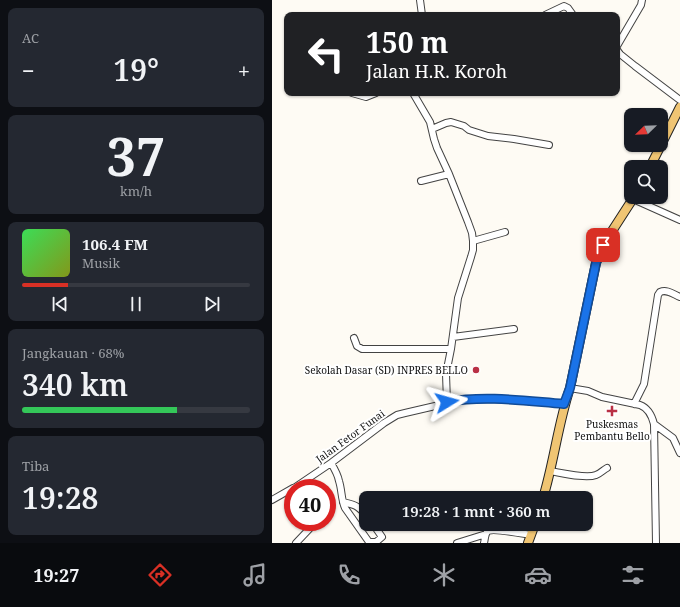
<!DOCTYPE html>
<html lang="id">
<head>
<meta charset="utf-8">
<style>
	:root { --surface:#171b24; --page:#242831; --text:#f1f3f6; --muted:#9ea1a6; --line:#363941; --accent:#d93025 }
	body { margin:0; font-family:"Noto Serif",serif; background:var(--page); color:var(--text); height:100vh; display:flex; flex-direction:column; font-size:15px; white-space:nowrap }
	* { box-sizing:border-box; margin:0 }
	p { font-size:13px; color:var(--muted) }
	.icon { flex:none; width:22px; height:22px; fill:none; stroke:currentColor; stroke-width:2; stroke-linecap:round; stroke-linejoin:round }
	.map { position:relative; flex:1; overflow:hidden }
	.panel { display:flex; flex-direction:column; gap:8px; padding:8px; background:#0d0f14; width:272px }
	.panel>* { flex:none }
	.guide { position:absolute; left:12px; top:12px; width:336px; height:84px; border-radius:8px; box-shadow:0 1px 3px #0004; background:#202124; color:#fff; overflow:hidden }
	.needle { width:26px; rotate:247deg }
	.fabs { position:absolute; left:352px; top:108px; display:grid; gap:8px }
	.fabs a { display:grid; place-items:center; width:44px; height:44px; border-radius:8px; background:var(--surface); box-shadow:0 1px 3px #0004; font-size:20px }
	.speed { position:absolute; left:12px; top:479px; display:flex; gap:8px; font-size:20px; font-weight:700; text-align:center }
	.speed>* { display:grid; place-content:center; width:52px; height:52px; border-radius:50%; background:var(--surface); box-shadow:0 1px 3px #0004; line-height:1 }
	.speed .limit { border:6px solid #d22; background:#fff; color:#111 }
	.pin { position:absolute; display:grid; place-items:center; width:34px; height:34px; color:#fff; margin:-17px; border-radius:8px; box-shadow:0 2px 6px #0006 }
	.me { position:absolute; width:44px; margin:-22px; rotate:82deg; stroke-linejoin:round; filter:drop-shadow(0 0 3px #0008) }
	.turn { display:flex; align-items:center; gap:14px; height:84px; padding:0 16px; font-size:18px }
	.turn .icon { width:52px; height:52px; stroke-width:2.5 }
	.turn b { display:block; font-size:28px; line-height:34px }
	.big { font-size:30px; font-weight:600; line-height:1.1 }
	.panel .widget { flex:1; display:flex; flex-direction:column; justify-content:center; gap:6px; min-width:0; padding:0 14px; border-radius:8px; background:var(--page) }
	.panel .dial { align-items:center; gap:0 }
	.dial b { font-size:52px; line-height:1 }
	.song { display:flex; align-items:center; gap:12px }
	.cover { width:48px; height:48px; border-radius:6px; background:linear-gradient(135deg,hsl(130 70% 55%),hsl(70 70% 35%)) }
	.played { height:4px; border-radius:2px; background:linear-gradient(90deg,var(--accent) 20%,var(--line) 20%) }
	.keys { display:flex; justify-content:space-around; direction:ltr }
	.heat { display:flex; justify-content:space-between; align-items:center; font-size:22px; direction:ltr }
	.charge { height:6px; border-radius:3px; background:linear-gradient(90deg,#34c759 68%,var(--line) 0) }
	.trip { position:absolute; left:87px; top:491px; width:234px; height:40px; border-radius:8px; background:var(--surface); box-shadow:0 1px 3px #0004; font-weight:600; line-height:40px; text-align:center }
	.tab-bar { display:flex; height:64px; justify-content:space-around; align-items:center; background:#090b0e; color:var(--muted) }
	.tab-bar .icon { width:28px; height:28px }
	.tab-bar .active { color:var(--accent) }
	.tab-bar b { font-size:18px; color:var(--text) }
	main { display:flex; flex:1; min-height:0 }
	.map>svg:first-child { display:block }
</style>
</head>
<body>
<main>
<section class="panel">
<div class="widget"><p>AC</p>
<div class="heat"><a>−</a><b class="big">19°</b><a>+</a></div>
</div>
<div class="widget dial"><b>37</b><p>km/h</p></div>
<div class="widget">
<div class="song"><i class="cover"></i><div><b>106.4 FM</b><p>Musik</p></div></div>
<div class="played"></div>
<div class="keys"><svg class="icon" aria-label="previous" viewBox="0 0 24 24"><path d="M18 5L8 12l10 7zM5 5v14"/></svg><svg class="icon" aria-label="pause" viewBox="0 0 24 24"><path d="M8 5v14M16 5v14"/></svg><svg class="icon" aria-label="next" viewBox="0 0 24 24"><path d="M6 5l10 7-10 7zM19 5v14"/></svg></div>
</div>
<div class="widget"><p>Jangkauan · 68%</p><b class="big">340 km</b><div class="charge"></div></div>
<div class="widget"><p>Tiba</p><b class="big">19:28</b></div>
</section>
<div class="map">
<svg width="408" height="543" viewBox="0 0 408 543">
	<rect width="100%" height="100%" fill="#fefbf4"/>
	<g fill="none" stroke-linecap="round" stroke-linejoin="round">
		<g stroke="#434343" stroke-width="8">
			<path id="minor" d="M148,0l2,15
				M273,15l19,-9 4,2 5,7
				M345,46l24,-41 1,-5
				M345,50l3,4 15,12 45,34
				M80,93l14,4 10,-4
				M141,93l17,29 4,17 3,9 12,26 19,48 4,11 1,8v9l-2,7 -13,41 -7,51 -5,25 1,28
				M160,129l14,-6 5,-1 13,4 5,4 19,6 26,3 35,6
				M149,181l28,-7
				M361,199l47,21
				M201,241l32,-9
				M181,337l61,-8
				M82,338l3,8 5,3h89
				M298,388l18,3 14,6 38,8c8,3 12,11 14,19l2,119
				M362,404l10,-20 14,-89 2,-3c7,-3 13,2 20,5
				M382,424l19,14 7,15
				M59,463c3,5 7,12 8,18 3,9 2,18 6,27l24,34h7l6,-5 -9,-13
				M278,471c12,2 36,8 46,4 4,-1 7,-5 11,-7
				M22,488l37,-25 53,-40 13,-8 8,-2 56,-13 27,-1 27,1 49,4
				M0,500l21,-12
				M71,502c12,3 14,3 23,13
				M24,543l18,-19 1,-2
				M185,543l29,-9
				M212,543c1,-4 1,-10 4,-12 6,-3 36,3 43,4"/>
		</g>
		<g stroke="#212121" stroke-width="10">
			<path id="major" d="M378,167l30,-60
				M271,498c11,-36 15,-74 27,-110l26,-125 7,-18 31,-48
				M256,543l7,-19"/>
		</g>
		<use href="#minor" stroke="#fff" stroke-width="6"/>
		<use href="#major" stroke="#f0c573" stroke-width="8"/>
	</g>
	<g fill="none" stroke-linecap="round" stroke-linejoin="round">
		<g stroke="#114b97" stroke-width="10">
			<path id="route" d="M175,402c39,-7 78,-1 117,2l6,-16 26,-125 7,-18"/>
		</g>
		<use href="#route" stroke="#1a73e8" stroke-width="7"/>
	</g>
	<g fill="#b93044" stroke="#fff" stroke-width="1.5">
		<circle cx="204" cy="370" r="4"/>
		<path d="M338 405h4v4h4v4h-4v4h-4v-4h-4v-4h4z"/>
	</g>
	<g text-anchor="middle" stroke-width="4" stroke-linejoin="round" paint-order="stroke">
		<g font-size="10" fill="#101010" stroke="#fff" text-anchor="end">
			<text x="196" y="374">Sekolah Dasar (SD) INPRES BELLO</text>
			<text x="340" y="428" text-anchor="middle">Puskesmas<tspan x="340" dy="12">Pembantu Bello</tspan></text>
		</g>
		<g font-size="10" fill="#101010" stroke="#fff">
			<text transform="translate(78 436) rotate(-36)" y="4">Jalan Fetor Funai</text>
		</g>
	</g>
</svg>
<div class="fabs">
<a><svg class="needle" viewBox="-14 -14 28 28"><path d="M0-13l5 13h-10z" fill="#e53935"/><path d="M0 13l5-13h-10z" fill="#9ea1a6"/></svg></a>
<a><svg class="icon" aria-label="search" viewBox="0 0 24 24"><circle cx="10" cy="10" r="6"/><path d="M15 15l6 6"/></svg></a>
</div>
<div class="speed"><div class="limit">40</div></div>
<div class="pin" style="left:331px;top:245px;background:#d93025"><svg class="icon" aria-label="arrive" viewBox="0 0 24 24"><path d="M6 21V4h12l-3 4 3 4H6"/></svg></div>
<svg class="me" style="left:175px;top:402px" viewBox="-20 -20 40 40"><path d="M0-17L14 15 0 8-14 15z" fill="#1a73e8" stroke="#fff" stroke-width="4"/></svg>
<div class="trip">19:28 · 1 mnt · 360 m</div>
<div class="guide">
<div class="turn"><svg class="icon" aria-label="left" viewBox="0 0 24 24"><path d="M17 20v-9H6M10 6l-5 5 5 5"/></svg><div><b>150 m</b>Jalan H.R. Koroh</div></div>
</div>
</div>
</main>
<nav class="tab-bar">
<b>19:27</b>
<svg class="icon active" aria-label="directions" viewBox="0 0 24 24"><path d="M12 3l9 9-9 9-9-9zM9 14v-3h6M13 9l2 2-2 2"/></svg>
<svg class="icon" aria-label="music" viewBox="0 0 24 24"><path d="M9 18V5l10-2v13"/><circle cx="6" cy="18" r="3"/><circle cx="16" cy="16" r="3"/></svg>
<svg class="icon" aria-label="phone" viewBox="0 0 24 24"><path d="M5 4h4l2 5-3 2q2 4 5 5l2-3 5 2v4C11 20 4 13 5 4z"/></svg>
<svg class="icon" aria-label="climate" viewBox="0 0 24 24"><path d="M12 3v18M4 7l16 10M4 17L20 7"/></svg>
<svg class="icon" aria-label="car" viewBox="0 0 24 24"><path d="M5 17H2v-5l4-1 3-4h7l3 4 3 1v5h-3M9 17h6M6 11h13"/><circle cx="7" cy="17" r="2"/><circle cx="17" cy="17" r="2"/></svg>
<svg class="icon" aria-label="filters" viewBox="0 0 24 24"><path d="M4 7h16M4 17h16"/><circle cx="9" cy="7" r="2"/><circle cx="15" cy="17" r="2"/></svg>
</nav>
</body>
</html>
